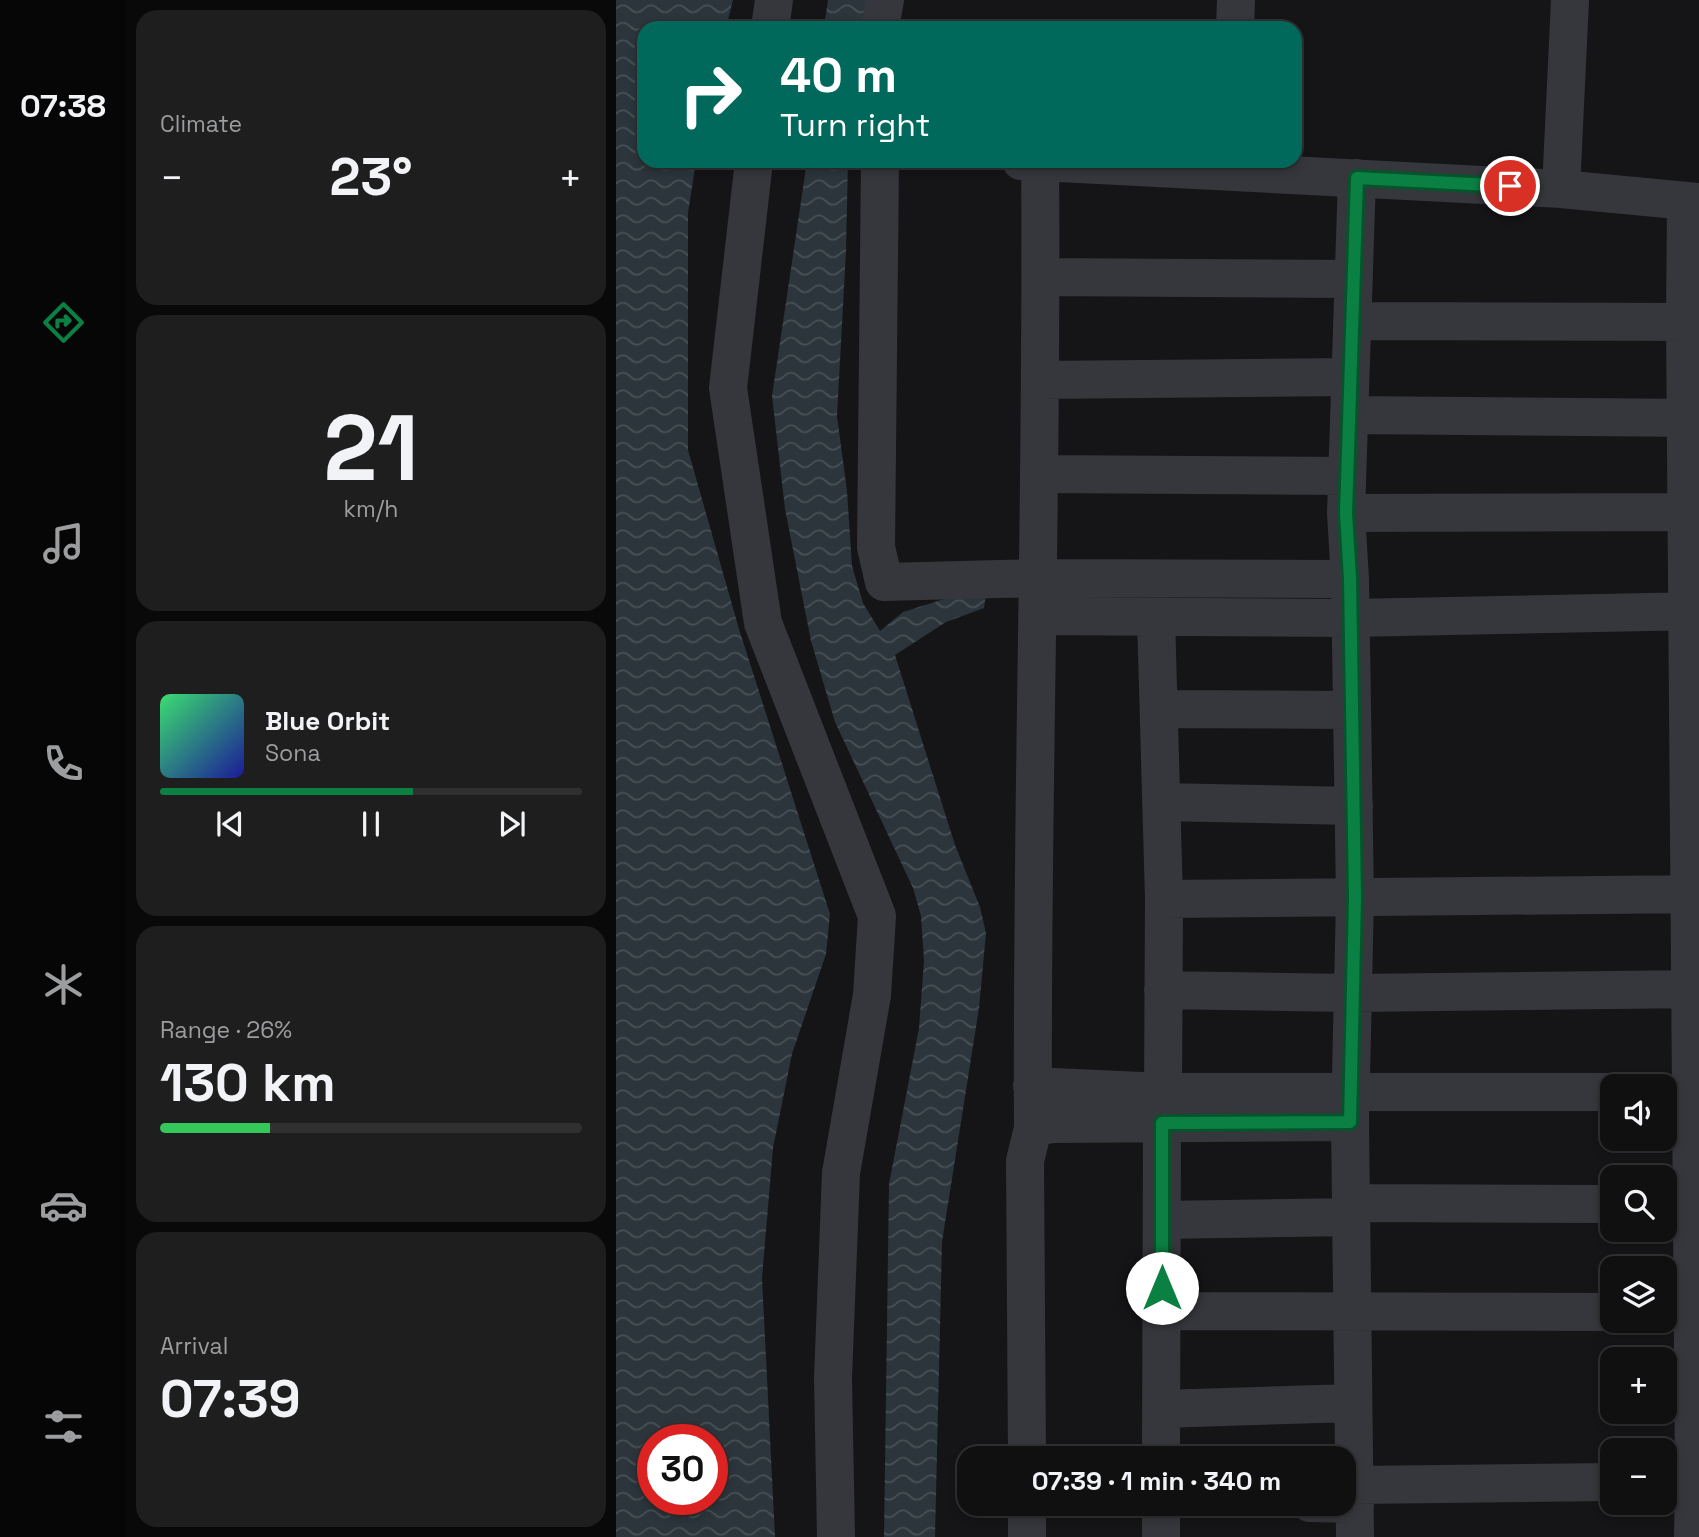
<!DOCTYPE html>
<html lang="en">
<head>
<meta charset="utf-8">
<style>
	:root { --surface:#101011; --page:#1e1e1f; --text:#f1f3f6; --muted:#9c9d9f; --line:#303031; --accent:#0b8043 }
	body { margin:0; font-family:"Space Grotesk",sans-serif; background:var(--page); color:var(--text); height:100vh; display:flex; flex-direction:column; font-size:26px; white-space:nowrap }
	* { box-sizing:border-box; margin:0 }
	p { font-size:23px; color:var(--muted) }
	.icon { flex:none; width:38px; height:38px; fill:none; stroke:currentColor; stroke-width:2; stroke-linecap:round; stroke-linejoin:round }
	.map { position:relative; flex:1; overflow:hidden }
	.sheet { display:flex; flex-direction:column; gap:10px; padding:10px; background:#090909; width:490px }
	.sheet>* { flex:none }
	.top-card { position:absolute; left:21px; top:21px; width:665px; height:147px; border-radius:21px; box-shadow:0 4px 10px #0003,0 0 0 2px var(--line); background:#00695c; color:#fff; overflow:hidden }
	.buttons { position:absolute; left:984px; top:1074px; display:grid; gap:14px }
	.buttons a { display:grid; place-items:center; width:77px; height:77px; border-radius:14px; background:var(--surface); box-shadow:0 4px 10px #0003,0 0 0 2px var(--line); font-size:35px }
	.speed { position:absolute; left:21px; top:1424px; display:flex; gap:14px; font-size:35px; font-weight:700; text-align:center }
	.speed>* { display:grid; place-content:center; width:91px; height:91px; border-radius:50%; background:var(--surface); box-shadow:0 4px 10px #0003,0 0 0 2px var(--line); line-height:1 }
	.speed .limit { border:10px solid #d22; background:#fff; color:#111 }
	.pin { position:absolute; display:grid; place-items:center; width:60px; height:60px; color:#fff; margin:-30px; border:4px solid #fff; border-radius:50%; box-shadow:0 2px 7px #0007 }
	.me { position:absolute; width:77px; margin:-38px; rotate:0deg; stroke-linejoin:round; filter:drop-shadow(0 0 5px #0008) }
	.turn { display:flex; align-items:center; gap:24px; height:147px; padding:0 28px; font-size:32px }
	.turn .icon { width:91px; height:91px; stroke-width:2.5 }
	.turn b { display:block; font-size:49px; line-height:60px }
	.big { font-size:52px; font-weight:700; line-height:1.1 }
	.sheet .widget { flex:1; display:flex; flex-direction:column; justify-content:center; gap:10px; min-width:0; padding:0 24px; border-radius:21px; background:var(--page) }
	.sheet .dial { align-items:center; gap:0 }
	.dial b { font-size:91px; line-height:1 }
	.song { display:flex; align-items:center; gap:21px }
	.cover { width:84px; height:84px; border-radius:10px; background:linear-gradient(135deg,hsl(140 70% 55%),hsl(240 70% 35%)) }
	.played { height:7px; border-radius:4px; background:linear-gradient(90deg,var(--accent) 60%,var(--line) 60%) }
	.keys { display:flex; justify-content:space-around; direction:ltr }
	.heat { display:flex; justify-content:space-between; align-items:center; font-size:38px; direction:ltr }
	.charge { height:10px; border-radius:5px; background:linear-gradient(90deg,#34c759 26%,var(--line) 0) }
	.trip { position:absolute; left:341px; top:1446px; width:399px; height:70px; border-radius:21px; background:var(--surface); box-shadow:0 4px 10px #0003,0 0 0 2px var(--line); font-weight:700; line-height:70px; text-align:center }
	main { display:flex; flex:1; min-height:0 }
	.tab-bar { display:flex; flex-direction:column; width:126px; justify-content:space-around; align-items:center; background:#060607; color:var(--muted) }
	.tab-bar .icon { width:49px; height:49px }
	.tab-bar .selected { color:var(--accent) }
	.tab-bar b { font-size:32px; color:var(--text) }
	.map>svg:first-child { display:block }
</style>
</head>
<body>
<main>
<nav class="tab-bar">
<b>07:38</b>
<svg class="icon selected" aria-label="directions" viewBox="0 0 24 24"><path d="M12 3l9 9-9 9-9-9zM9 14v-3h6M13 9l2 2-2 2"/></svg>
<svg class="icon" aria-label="music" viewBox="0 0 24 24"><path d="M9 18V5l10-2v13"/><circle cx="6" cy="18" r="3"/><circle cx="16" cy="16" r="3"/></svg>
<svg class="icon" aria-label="phone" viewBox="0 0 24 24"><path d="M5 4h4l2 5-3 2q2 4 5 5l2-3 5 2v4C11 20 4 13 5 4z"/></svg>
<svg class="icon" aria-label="climate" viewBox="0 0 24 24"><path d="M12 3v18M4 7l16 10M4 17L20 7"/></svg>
<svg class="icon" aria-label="car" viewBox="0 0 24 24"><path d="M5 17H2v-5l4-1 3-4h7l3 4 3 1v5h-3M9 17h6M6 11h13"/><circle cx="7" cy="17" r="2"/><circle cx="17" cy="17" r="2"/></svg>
<svg class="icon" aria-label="filters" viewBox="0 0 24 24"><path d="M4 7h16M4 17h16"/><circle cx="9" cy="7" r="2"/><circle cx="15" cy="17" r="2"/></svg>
</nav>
<section class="sheet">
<div class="widget"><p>Climate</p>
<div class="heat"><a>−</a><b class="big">23°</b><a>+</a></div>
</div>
<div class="widget dial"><b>21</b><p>km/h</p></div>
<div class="widget">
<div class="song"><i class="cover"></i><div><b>Blue Orbit</b><p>Sona</p></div></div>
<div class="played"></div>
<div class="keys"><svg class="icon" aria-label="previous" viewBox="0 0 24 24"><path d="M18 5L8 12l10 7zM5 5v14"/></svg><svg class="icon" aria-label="pause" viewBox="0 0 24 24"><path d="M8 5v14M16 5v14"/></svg><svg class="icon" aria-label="next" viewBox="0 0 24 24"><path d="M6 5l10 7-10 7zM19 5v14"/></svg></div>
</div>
<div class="widget"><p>Range · 26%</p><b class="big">130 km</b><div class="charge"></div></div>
<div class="widget"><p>Arrival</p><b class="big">07:39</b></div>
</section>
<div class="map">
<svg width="1083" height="1537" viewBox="0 0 1083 1537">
	<defs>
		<pattern id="water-waves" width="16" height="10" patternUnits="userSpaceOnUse" patternTransform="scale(1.75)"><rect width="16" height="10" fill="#2b353b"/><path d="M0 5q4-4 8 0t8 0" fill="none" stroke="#475055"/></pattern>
	</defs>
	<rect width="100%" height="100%" fill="#151517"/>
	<path fill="url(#water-waves)" fill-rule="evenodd" d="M0,0h117l-7,28h-82v133h52l-8,52v237l51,179 91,285 -4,40 -34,100 -19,94 -11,130 13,259h-159zM37,1440h59v60h-59z
		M212,0h42l-5,28h-41z
		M191,161h41l-2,90 -9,165 10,75 5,75 11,37 17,28 23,-19 57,-18h26l-2,14 -38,14 -51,33 60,190 25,62 6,26 -7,75 -37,234 -7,295h-51l5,-353 30,-156 5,-67 -3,-45 -8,-28 -78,-166 -24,-81 -26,-132 -13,-113z"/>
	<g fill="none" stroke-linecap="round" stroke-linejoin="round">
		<path stroke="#36373c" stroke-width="38" d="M154,28l4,-28
			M264,28l5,-28
			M619,28l1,-28
			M138,161l-26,227 35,235 114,293 -5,79 -31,178 -8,205 3,159
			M264,161l-4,386 8,35 154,-4 312,1
			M405,161l540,28 138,13
			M945,189l9,-189
			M1070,201l-1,121 9,1158 -1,57
			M425,277l313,2
			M736,321l347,1
			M425,380l309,-3
			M733,415l350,3
			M425,474l306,2
			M730,513l353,-1
			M421,616l314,2 348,-7
			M540,617l8,282 535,-5
			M543,709l193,1
			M545,802l193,4
			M547,990l190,3 346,-4
			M416,1086l131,6h449
			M547,1092l1,-193
			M417,1128l19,-4 298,-2
			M737,1203l259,1
			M546,1220l190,-3
			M546,1311l450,1
			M545,1409l191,-6
			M411,1458l-2,-297 8,-33c-2,-322 10,-643 7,-965
			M545,1458l1,-335
			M739,1485l257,-3
			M411,1503v34
			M694,1503l45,1
			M545,1537v-34
			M739,1537l-5,-415 5,-224 -5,-319 -4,-66 11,-335"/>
	</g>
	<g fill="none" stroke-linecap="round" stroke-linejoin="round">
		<g stroke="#07532c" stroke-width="18">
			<path id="route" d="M546,1288v-165l188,-1 5,-224 -5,-319 -4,-66 11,-335 153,8"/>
		</g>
		<use href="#route" stroke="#0b8043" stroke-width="12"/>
	</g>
</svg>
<div class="buttons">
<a><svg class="icon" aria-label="sound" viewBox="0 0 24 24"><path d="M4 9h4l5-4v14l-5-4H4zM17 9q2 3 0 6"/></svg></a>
<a><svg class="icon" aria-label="search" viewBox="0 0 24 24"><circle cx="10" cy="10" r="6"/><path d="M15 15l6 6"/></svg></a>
<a><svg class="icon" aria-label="layers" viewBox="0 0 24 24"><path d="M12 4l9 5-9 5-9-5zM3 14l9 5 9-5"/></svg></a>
<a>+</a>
<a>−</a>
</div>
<div class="speed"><div class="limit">30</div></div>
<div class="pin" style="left:894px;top:186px;background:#d93025"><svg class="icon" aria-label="arrive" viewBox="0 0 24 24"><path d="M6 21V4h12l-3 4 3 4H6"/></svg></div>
<svg class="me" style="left:546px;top:1288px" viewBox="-20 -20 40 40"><circle r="19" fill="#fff"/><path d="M0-13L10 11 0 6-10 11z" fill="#0b8043"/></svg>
<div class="trip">07:39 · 1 min · 340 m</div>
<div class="top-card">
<div class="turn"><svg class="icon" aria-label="right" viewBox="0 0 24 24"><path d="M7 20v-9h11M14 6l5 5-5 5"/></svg><div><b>40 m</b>Turn right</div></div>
</div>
</div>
</main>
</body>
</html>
